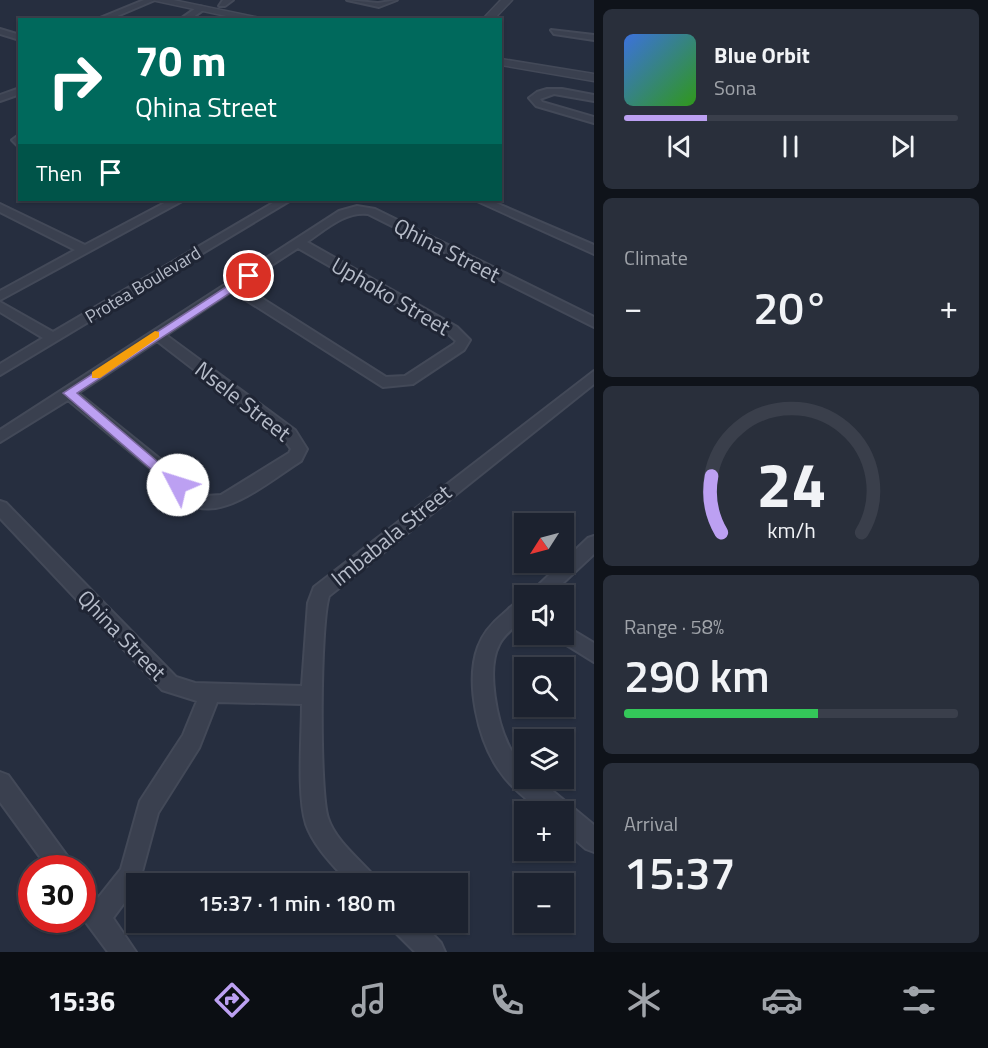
<!DOCTYPE html>
<html lang="en">
<head>
<meta charset="utf-8">
<style>
	:root { --surface:#1c222f; --page:#292f3b; --text:#f1f3f6; --muted:#a0a4aa; --line:#3a3f4b; --accent:#bca0f2 }
	body { margin:0; font-family:"Titillium Web",sans-serif; background:var(--page); color:var(--text); height:100vh; display:flex; flex-direction:column; font-size:22px; white-space:nowrap }
	* { box-sizing:border-box; margin:0 }
	p { font-size:20px; color:var(--muted) }
	.icon { flex:none; width:33px; height:33px; fill:none; stroke:currentColor; stroke-width:2; stroke-linecap:round; stroke-linejoin:round }
	.map { position:relative; flex:1; overflow:hidden }
	.details { display:flex; flex-direction:column; gap:9px; padding:9px; background:#0f131a; width:394px }
	.details>* { flex:none }
	.hud { position:absolute; left:18px; top:18px; width:484px; height:183px; border-radius:0px; box-shadow:0 2px 4px #0004,0 0 0 2px var(--line); background:#00695c; color:#fff; overflow:hidden }
	.needle { width:39px; rotate:234deg }
	.buttons { position:absolute; left:514px; top:513px; display:grid; gap:12px }
	.buttons a { display:grid; place-items:center; width:60px; height:60px; border-radius:0px; background:var(--surface); box-shadow:0 2px 4px #0004,0 0 0 2px var(--line); font-size:30px }
	.speed { position:absolute; left:18px; top:855px; display:flex; gap:12px; font-size:30px; font-weight:700; text-align:center }
	.speed>* { display:grid; place-content:center; width:78px; height:78px; border-radius:50%; background:var(--surface); box-shadow:0 2px 4px #0004,0 0 0 2px var(--line); line-height:1 }
	.speed .limit { border:9px solid #d22; background:#fff; color:#111 }
	.pin { position:absolute; display:grid; place-items:center; width:51px; height:51px; color:#fff; margin:-26px; border:3px solid #fff; border-radius:50%; box-shadow:0 2px 6px #0007 }
	.me { position:absolute; width:66px; margin:-33px; rotate:310deg; stroke-linejoin:round; filter:drop-shadow(0 0 4px #0008) }
	.turn { display:flex; align-items:center; gap:21px; height:126px; padding:0 18px; font-size:27px }
	.turn .icon { width:78px; height:78px; stroke-width:2.5 }
	.turn b { display:block; font-size:42px; line-height:51px }
	.then { display:flex; align-items:center; height:57px; padding:0 18px; background:#0003; gap:12px; font-size:22px }
	.big { font-size:45px; font-weight:600; line-height:1.1 }
	.details .widget { flex:1; display:flex; flex-direction:column; justify-content:center; gap:9px; min-width:0; padding:0 21px; border-radius:9px; background:var(--page) }
	.details .dial { align-items:center; gap:0 }
	.dial svg { height:156px; overflow:visible; fill:none; stroke:var(--line); stroke-width:7; stroke-linecap:round; text-anchor:middle }
	.dial text { fill:var(--text); stroke:none }
	.song { display:flex; align-items:center; gap:18px }
	.cover { width:72px; height:72px; border-radius:9px; background:linear-gradient(135deg,hsl(220 70% 55%),hsl(110 70% 35%)) }
	.played { height:6px; border-radius:3px; background:linear-gradient(90deg,var(--accent) 25%,var(--line) 25%) }
	.keys { display:flex; justify-content:space-around; direction:ltr }
	.heat { display:flex; justify-content:space-between; align-items:center; font-size:33px; direction:ltr }
	.charge { height:9px; border-radius:4px; background:linear-gradient(90deg,#34c759 58%,var(--line) 0) }
	.trip { position:absolute; left:126px; top:873px; width:342px; height:60px; border-radius:0px; background:var(--surface); box-shadow:0 2px 4px #0004,0 0 0 2px var(--line); font-weight:600; line-height:60px; text-align:center }
	.tab-bar { display:flex; height:96px; justify-content:space-around; align-items:center; background:#0b0e13; color:var(--muted) }
	.tab-bar .icon { width:42px; height:42px }
	.tab-bar .active { color:var(--accent) }
	.tab-bar b { font-size:27px; color:var(--text) }
	main { display:flex; flex:1; min-height:0 }
	.map>svg:first-child { display:block }
</style>
</head>
<body>
<main>
<div class="map">
<svg width="594" height="952" viewBox="0 0 594 952">
	<rect width="100%" height="100%" fill="#262e3f"/>
	<g fill="none" stroke-linecap="round" stroke-linejoin="round">
		<g stroke="#434958" stroke-width="4">
			<path id="minor" d="M144,0h11l-47,20h-13z
				M223,0h10l-8,6h-6z
				M347,0l31,3 19,-3 -18,7z
				M199,6l7,2 -17,12h-10z
				M0,29l20,6v5l-20,-6z
				M551,30l43,5v5l-40,-6z
				M20,88v6l-20,7v-6z
				M547,89h15l32,6v6l-40,-7 -14,5 2,3 52,15v6l-58,-17 -7,-8 8,-6z
				M20,134v14l-8,-8z
				M170,200h14l-184,100v-9l75,-41 -75,-38v-8l85,41z
				M278,200h13l-291,175v-11l43,-26 -43,-26v-10l53,30z
				M475,200h14l105,45v9z
				M357,206l18,3 219,108v10l-226,-113c-23,-3 -43,16 -61,28l150,85 13,13 -6,10 -51,34 -30,3 -151,-96 -66,44 129,95 12,19 -6,12c-27,17 -72,56 -104,46l-129,-107 -68,42v-12l339,-219zM298,248l149,85 9,8 -2,3 -49,32 -19,1 -145,-92zM157,341l126,97 8,11 -2,4 -68,42 -15,1 -128,-103z
				M594,371v13l-265,212c-9,26 -10,197 -1,222 7,22 31,41 46,58l4,8h-28c-16,-18 -36,-37 -44,-60 -9,-29 -4,-87 -4,-120l-85,-2 -18,46 -41,65 -19,70 -3,1v3l-23,31 23,34h-28l-26,-35v-33l9,3 7,11 23,-29 19,-68 43,-66 14,-34 -35,-11 -162,-172v-17l6,2 170,174 19,6 107,3 6,-83 6,-16z
				M594,536v18l-45,42h-22l61,-58z
				M525,598v20c-9,8 -21,16 -26,27 -13,24 -2,78 10,101 6,13 16,18 16,32h12l57,47v27l-8,-3 -22,-19v-18h-22c-15,-13 -32,-25 -43,-42 -21,-30 -34,-88 -21,-123 5,-14 14,-24 25,-33 7,-6 13,-13 22,-16z
				M564,625l30,18v19l-37,-23 -2,-5h9z
				M0,772l8,3 62,85 4,8h-26l-48,-66z
				M391,922h30l20,21 4,9h-30l-21,-21z"/>
		</g>
		<g stroke="#434958" stroke-width="3">
			<path id="tertiary" d="M152,0h21l96,20h-24z
				M501,0h11l-19,20h-11z
				M501,59l93,15v7l-93,-16z"/>
		</g>
		<use href="#minor" fill="#3a404f" fill-rule="evenodd"/>
		<use href="#tertiary" fill="#3a404f" fill-rule="evenodd"/>
	</g>
	<path fill="#bca0f2" stroke="#7a689d" stroke-width="1.5" d="M249,272l6,4 -2,2 -176,115 108,92 -7,5 -5,-2 -110,-95z"/>
	<path fill="#f59e0b" d="M155,331l4,1v5l-59,41h-8v-6z"/>
	<g text-anchor="middle" stroke-width="6" stroke-linejoin="round" paint-order="stroke">
		<g font-size="18" fill="#b6bcc9" stroke="#1f2534">
			<text transform="translate(143 285) rotate(-31)" y="6">Protea Boulevard</text>
		</g>
		<g font-size="22" fill="#b6bcc9" stroke="#1f2534">
			<text transform="translate(447 250) rotate(27)" y="8">Qhina Street</text>
			<text transform="translate(391 296) rotate(30)" y="8">Uphoko Street</text>
			<text transform="translate(243 401) rotate(38)" y="8">Nsele Street</text>
			<text transform="translate(391 535) rotate(-39)" y="8">Imbabala Street</text>
			<text transform="translate(122 635) rotate(46)" y="8">Qhina Street</text>
		</g>
	</g>
</svg>
<div class="buttons">
<a><svg class="needle" viewBox="-14 -14 28 28"><path d="M0-13l5 13h-10z" fill="#e53935"/><path d="M0 13l5-13h-10z" fill="#a0a4aa"/></svg></a>
<a><svg class="icon" aria-label="sound" viewBox="0 0 24 24"><path d="M4 9h4l5-4v14l-5-4H4zM17 9q2 3 0 6"/></svg></a>
<a><svg class="icon" aria-label="search" viewBox="0 0 24 24"><circle cx="10" cy="10" r="6"/><path d="M15 15l6 6"/></svg></a>
<a><svg class="icon" aria-label="layers" viewBox="0 0 24 24"><path d="M12 4l9 5-9 5-9-5zM3 14l9 5 9-5"/></svg></a>
<a>+</a>
<a>−</a>
</div>
<div class="speed"><div class="limit">30</div></div>
<div class="pin" style="left:249px;top:276px;background:#d93025"><svg class="icon" aria-label="arrive" viewBox="0 0 24 24"><path d="M6 21V4h12l-3 4 3 4H6"/></svg></div>
<svg class="me" style="left:178px;top:485px" viewBox="-20 -20 40 40"><circle r="19" fill="#fff"/><path d="M0-13L10 11 0 6-10 11z" fill="#bca0f2"/></svg>
<div class="trip">15:37 · 1 min · 180 m</div>
<div class="hud">
<div class="turn"><svg class="icon" aria-label="right" viewBox="0 0 24 24"><path d="M7 20v-9h11M14 6l5 5-5 5"/></svg><div><b>70 m</b>Qhina Street</div></div>
<div class="then">Then<svg class="icon" aria-label="arrive" viewBox="0 0 24 24"><path d="M6 21V4h12l-3 4 3 4H6"/></svg></div>
</div>
</div>
<section class="details">
<div class="widget">
<div class="song"><i class="cover"></i><div><b>Blue Orbit</b><p>Sona</p></div></div>
<div class="played"></div>
<div class="keys"><svg class="icon" aria-label="previous" viewBox="0 0 24 24"><path d="M18 5L8 12l10 7zM5 5v14"/></svg><svg class="icon" aria-label="pause" viewBox="0 0 24 24"><path d="M8 5v14M16 5v14"/></svg><svg class="icon" aria-label="next" viewBox="0 0 24 24"><path d="M6 5l10 7-10 7zM19 5v14"/></svg></div>
</div>
<div class="widget"><p>Climate</p>
<div class="heat"><a>−</a><b class="big">20°</b><a>+</a></div>
</div>
<div class="widget dial"><svg viewBox="0 0 100 80">
<path d="M14 69A42 42 0 1 1 86 69"/>
<path d="M14 69A42 42 0 0 1 9 40" stroke="#bca0f2"/>
<text x="50" y="56" font-size="32" font-weight="700">24</text>
<text x="50" y="72" font-size="11">km/h</text>
</svg></div>
<div class="widget"><p>Range · 58%</p><b class="big">290 km</b><div class="charge"></div></div>
<div class="widget"><p>Arrival</p><b class="big">15:37</b></div>
</section>
</main>
<nav class="tab-bar">
<b>15:36</b>
<svg class="icon active" aria-label="directions" viewBox="0 0 24 24"><path d="M12 3l9 9-9 9-9-9zM9 14v-3h6M13 9l2 2-2 2"/></svg>
<svg class="icon" aria-label="music" viewBox="0 0 24 24"><path d="M9 18V5l10-2v13"/><circle cx="6" cy="18" r="3"/><circle cx="16" cy="16" r="3"/></svg>
<svg class="icon" aria-label="phone" viewBox="0 0 24 24"><path d="M5 4h4l2 5-3 2q2 4 5 5l2-3 5 2v4C11 20 4 13 5 4z"/></svg>
<svg class="icon" aria-label="climate" viewBox="0 0 24 24"><path d="M12 3v18M4 7l16 10M4 17L20 7"/></svg>
<svg class="icon" aria-label="car" viewBox="0 0 24 24"><path d="M5 17H2v-5l4-1 3-4h7l3 4 3 1v5h-3M9 17h6M6 11h13"/><circle cx="7" cy="17" r="2"/><circle cx="17" cy="17" r="2"/></svg>
<svg class="icon" aria-label="filters" viewBox="0 0 24 24"><path d="M4 7h16M4 17h16"/><circle cx="9" cy="7" r="2"/><circle cx="15" cy="17" r="2"/></svg>
</nav>
</body>
</html>
